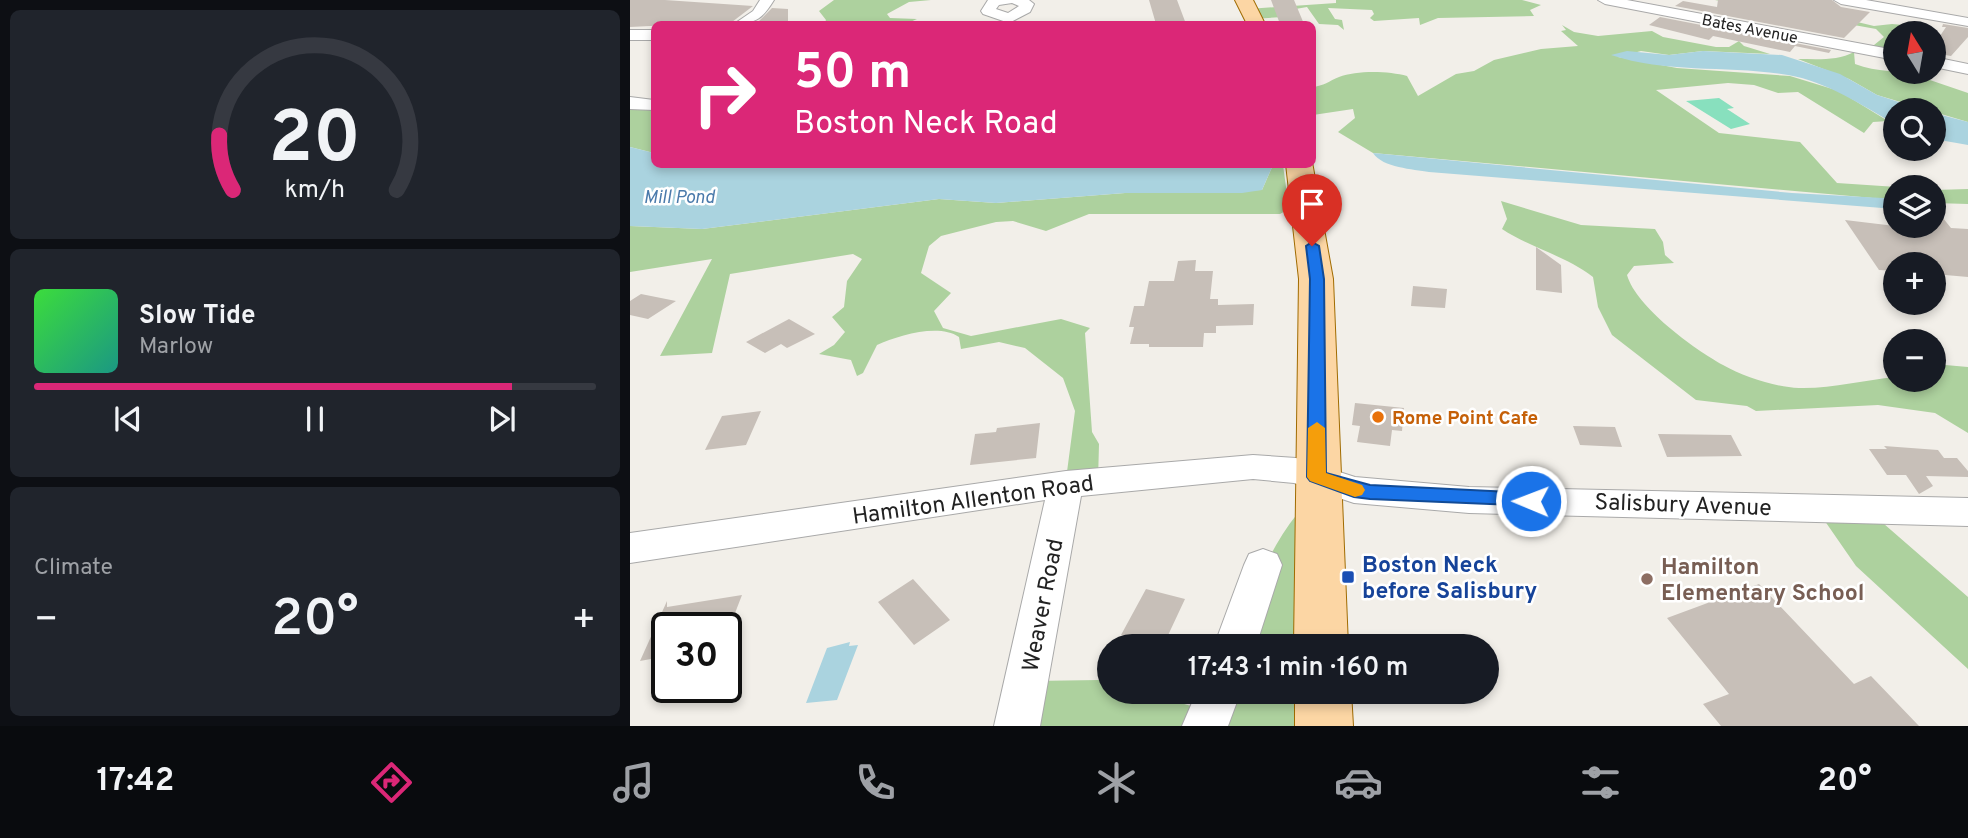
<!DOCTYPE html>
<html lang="en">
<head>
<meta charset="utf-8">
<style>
	:root { --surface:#171b24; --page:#20242c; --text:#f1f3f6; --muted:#9ea1a6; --line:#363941; --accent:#db2777 }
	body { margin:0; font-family:Overpass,sans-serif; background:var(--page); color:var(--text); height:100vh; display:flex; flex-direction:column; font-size:26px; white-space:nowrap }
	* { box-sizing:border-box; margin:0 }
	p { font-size:23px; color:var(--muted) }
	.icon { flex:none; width:38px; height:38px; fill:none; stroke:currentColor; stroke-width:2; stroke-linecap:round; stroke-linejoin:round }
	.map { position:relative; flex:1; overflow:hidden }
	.panel { display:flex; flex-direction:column; gap:10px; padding:10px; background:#0d0f14; width:630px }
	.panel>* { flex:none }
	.top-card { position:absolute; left:21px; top:21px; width:665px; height:147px; border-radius:10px; box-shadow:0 4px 10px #0003; background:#db2777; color:#fff; overflow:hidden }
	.needle { width:46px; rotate:349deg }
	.fabs { position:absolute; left:1253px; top:21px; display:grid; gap:14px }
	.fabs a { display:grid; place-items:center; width:63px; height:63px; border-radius:50%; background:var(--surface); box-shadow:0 4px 10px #0003; font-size:35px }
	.speed { position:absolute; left:21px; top:612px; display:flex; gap:14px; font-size:35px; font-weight:700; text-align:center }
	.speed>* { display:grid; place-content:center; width:91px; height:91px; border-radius:50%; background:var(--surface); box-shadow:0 4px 10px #0003; line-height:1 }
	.speed .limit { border:4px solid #111; border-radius:10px; background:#fff; color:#111 }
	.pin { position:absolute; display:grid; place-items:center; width:60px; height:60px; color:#fff; margin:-72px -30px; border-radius:50% 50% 50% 0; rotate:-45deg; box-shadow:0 0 7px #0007 }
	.pin .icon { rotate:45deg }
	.me { position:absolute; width:77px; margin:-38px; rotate:271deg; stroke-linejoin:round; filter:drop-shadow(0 0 5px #0008) }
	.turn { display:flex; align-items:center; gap:24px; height:147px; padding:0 28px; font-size:32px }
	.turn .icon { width:91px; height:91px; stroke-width:2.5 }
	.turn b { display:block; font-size:49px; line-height:60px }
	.big { font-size:52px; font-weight:600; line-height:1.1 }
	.panel .card { flex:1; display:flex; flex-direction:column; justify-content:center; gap:10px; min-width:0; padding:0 24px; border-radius:10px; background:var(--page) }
	.panel .dial { align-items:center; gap:0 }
	.dial svg { height:182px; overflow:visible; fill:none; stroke:var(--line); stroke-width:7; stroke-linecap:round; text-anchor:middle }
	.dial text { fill:var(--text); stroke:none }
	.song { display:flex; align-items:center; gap:21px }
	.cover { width:84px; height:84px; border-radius:10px; background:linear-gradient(135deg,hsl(120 70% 55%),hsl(170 70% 35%)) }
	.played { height:7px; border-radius:4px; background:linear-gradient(90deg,var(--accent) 85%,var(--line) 85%) }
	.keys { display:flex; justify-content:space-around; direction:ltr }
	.heat { display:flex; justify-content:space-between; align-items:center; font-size:38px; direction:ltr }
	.trip { position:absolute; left:467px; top:634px; width:402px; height:70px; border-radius:35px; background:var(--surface); box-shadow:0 4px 10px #0003; font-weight:600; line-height:70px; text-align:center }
	.tab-bar { display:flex; height:112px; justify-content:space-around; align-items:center; background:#090b0e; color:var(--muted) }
	.tab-bar .icon { width:49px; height:49px }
	.tab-bar .current { color:var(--accent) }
	.tab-bar b { font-size:32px; color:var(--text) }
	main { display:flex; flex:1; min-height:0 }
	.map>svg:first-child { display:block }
</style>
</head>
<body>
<main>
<section class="panel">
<div class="card dial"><svg viewBox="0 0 100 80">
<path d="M14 69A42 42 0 1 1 86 69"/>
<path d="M14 69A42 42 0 0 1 8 45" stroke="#db2777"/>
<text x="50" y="56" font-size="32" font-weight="700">20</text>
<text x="50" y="72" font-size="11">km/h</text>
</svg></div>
<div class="card">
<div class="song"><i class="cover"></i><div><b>Slow Tide</b><p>Marlow</p></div></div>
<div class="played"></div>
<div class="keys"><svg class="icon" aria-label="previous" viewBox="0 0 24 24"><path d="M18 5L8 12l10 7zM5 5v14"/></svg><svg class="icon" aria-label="pause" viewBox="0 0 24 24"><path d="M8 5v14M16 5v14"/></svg><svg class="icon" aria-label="next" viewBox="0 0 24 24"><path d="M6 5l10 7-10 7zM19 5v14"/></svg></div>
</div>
<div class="card"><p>Climate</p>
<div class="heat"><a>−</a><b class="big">20°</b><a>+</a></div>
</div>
</section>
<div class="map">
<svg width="1338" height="726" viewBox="0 0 1338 726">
	<rect width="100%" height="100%" fill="#f2efe9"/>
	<path fill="#add19e" d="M204,0h97l-22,2 -22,12 3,4 27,1 -9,4 -84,1 2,-4 -7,-9z
		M706,0h186l19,5 -11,5 4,6 -96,2 -18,7 -1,-7 -45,3 -4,-3 4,-4 -2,-4 -44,-2 7,11 7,1 2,10 -6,-5 -19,-1 -12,-17 -23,4 -1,6 -30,2 -5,-10 88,-6z
		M1085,0h50l109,26 18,-2 36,3 -5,6h-28v7l-6,3 -3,9 -17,-3 15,-12 -8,-8z
		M932,25l12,7 24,4 54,-5 11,6 53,10h13l10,-6 5,5 26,8 -67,-3 -34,4 -28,-4 -23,6 59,11 113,8 49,15 49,30 -15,1 -9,11 -66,-41 -20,1 -24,-8 -26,-2 -72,7 63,43 81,9 37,41 60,4 -2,13 -522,-47 -35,-21 17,-14 -2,-9 -40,6 -1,-28c12,-1 17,-6 27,-10 18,-7 50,-6 68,-1l11,20 38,-22 18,-3 20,-11 47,-11 37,-3 -17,-15 5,-1z
		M1224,52l1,12c22,8 44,8 67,8l2,6 44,15v29l-91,-27 -28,-16 -51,-20c19,0 40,2 56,-7z
		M0,103l24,2v48l-24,-6z
		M643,165h10l6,44 -9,5h-191l-43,17 -33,-10 -17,1 -55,14 -12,10 -8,27 30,20 -17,18 9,17 28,8 90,-17 29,9 -5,5 7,99 7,12 -1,37 -33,6 10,-76 -12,-33 -38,-30 -26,-6 -38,7 -2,-12c-21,-14 -61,-1 -82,8l-14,28 -6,3 -6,-16 -32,-6 15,-9 11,-13 -13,-15 12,-10 3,-26 15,-22 -9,-5 -123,20 -18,79 -52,3 52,-97 -82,13v-46l72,3 237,-30 57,4 129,-10 137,-3z
		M1338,189v15l-34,-1v-13z
		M871,201l80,24 74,4 8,13 2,13 9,8 -40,3 -7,9c9,32 67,74 96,90 21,12 52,22 76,23 31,1 66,-8 96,-11v3h39v-16l34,3v66l-33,-20 -57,-8 -122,6 -9,-5 -51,-6 -84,-65 -14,-28 -5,-30c-27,-21 -62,-29 -91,-48l5,-10z
		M668,513l27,133h-92c18,-47 33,-94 65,-133z
		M1190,514l56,3 92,80v72l-112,-103z
		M469,680l10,3 1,8h29l66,19 9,-19h112l1,35h-312l17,-45z"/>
	<path fill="#88e0be" d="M1089,98l15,10 -7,1 23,15 -19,5 -45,-28z"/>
	<path fill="#aad3df" d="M997,51l42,4 34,-4 79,4 58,19 37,21 47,15h-29v14c-34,-19 -67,-42 -107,-49 -59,-10 -120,-1 -177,-20z
		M1304,113l34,9v23l-34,-6z
		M0,147l24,6v11l619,1 -11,25 -20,3h-117l-129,10 -57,-4 -237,30 -72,-3z
		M743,153l419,40 91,5 12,2v9l-466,-37c-16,-3 -46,-4 -56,-19z
		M220,642l-1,4 9,-1 -21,55 -31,3 21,-55z"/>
	<path fill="#c7bfb8" d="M0,0h35l88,6 -21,16 -102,5z
		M519,0h28l9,24h-30z
		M641,0h23l10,24h-24z
		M1088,0h114l9,7 29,5 -26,26 -169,-32 8,-5 34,6z
		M142,8l16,1v13h-30z
		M1030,17l171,33 -2,3 -34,-7 -5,6 -77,-16 -4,4 -60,-15z
		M1313,24l25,4v9l-17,19 -17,-3v-8l12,-18h-4z
		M1304,207l17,21 17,1v48l-34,-3v-10h-39v7l-16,-1 -34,-50 50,6h39z
		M906,247l25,18 1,28 -26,-3z
		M566,260l-1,11h18l-3,28h8v6l36,-1 -1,21 -37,1v7h-12l-1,14h-54v-3h-19l4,-17h-5l5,-21h10l5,-25h25l4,-20z
		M783,286l34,3 -2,19 -34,-2z
		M11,294l35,7 -28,18 -18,-4v-14z
		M159,319l26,15 -28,14 -6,-4 -16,9 -19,-11z
		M725,403l49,5 -2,23 -10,-1 -2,16 -33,-4 3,-16 -8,-1z
		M131,411l-15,34 -41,5 17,-34z
		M410,423l-4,35 -66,7 5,-31 21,-2 1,-4z
		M943,426l42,1 7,20 -42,-2z
		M1028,434l73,1 11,21 -75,1z
		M1254,446l54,4 6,8h13l11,13v6l-42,-1 7,10 -14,8 -13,-19h-19l-18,-26h18z
		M283,579l37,41 -36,25 -36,-43z
		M1129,584l95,100 17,-8 48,50h-198l-18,-22 26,-10 -62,-76z
		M516,589l39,10 -22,47 -42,-11z
		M112,595l-12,31 -63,2v28l-27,5 27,-60v6z"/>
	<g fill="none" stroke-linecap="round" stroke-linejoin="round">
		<g stroke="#a9a9a9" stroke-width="2">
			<path id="minor" d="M130,0h14c-11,18 -18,24 -40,24l19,-13z
				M358,0h41l5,4 -4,8 -21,11 -26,-9 -2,-3zM382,3l7,3 -11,7 -12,-4 3,-4z
				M968,0h29l268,50v10l-290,-56z
				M1204,0h32l102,18v8l-127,-22z
				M0,30h24v10h-24z
				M1304,57l34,7v10l-34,-7z
				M0,97l24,3v10l-24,-1z
				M623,455l43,3 59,19 114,10 499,11v28l-499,-13 -115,-10 -60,-20 -41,-4 -172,17 -41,230h-46l51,-226 -415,63v-30l436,-62z
				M633,549l14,5 5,11 -26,81h-42l30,-81 5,-11z
				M567,691h44l-13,35h-46z"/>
		</g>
		<g stroke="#a06b00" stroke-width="2">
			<path id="major" d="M605,0h18l12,24h-18z
				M682,162l21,117 15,367h-54l5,-367 -13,-115z
				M665,691h56l2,35h-58z"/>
		</g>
		<use href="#minor" fill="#fff" fill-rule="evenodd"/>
		<use href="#major" fill="#fcd6a4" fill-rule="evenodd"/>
	</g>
	<path fill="#1a73e8" stroke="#114b97" stroke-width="2" d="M682,242l7,4 5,33 2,194 44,12 161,8 10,8 -3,5 -168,-7 -16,-2 -44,-16 -3,-4 3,-198 -4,-33z"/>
	<path fill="#f59e0b" d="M687,422l8,6 1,45 36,12 3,5 -3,5 -7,2 -45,-16 -3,-4 1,-49z"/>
	<circle fill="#e8710a" stroke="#fff" stroke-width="2.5" cx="748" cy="417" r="7"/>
	<rect fill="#1a4fb4" stroke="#fff" stroke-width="2.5" x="711" y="570" width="14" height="14" rx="3.5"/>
	<circle fill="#8d6e63" stroke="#fff" stroke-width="2.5" cx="1017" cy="579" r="7"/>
	<g text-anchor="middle" stroke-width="5" stroke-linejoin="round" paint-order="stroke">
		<g font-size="16" fill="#222" stroke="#fff">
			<text transform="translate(1120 28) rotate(11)" y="6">Bates Avenue</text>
		</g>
		<g font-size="18" font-style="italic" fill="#4a7aab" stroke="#fff">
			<text x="49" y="203">Mill Pond</text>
		</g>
		<g font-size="19" font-weight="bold" fill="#c56008" stroke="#fff" text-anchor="start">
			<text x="762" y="424">Rome Point Cafe</text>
		</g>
		<g font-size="23" fill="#222" stroke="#fff">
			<text transform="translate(343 499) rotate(-8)" y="8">Hamilton Allenton Road</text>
			<text transform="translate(1053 504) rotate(2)" y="8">Salisbury Avenue</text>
			<text transform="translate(412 605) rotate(-79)" y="8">Weaver Road</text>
		</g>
		<g font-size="23" font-weight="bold" fill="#164399" stroke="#fff" text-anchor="start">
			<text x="732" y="572">Boston Neck<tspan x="732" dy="26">before Salisbury</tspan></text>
		</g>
		<g font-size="23" font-weight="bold" fill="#785e54" stroke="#fff" text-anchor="start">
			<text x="1031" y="574">Hamilton<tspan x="1031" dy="26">Elementary School</tspan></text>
		</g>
	</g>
</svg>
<div class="fabs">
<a><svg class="needle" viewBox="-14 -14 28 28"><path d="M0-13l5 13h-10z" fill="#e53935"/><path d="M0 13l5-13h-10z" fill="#9ea1a6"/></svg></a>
<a><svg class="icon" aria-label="search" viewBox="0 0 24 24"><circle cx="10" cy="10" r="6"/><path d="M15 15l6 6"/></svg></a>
<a><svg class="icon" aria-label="layers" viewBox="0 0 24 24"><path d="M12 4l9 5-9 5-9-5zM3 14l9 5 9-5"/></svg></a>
<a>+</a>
<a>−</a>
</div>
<div class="speed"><div class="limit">30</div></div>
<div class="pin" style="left:682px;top:246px;background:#d93025"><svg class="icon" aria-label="arrive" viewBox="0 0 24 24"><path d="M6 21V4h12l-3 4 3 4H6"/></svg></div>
<svg class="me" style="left:901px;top:501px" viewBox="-20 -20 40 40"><circle r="17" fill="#1a73e8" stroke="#fff" stroke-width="3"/><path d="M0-11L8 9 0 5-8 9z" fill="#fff"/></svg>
<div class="trip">17:43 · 1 min · 160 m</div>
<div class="top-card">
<div class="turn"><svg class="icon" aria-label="right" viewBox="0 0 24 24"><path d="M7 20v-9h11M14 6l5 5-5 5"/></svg><div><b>50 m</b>Boston Neck Road</div></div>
</div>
</div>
</main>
<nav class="tab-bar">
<b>17:42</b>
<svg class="icon current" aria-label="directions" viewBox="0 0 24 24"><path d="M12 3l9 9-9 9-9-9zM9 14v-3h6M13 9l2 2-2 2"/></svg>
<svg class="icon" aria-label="music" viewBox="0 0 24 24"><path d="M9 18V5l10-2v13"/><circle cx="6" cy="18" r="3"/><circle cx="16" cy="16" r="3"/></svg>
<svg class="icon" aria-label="phone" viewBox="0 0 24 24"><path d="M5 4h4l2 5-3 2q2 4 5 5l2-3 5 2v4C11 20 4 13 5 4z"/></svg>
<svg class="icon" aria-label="climate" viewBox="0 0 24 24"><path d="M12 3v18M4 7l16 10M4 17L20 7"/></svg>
<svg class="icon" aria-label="car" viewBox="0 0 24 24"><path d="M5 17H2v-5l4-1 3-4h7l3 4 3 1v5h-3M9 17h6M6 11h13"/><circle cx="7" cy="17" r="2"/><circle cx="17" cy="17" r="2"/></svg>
<svg class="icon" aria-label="filters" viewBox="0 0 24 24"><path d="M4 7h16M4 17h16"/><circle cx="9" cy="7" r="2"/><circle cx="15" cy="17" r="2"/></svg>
<b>20°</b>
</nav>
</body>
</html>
